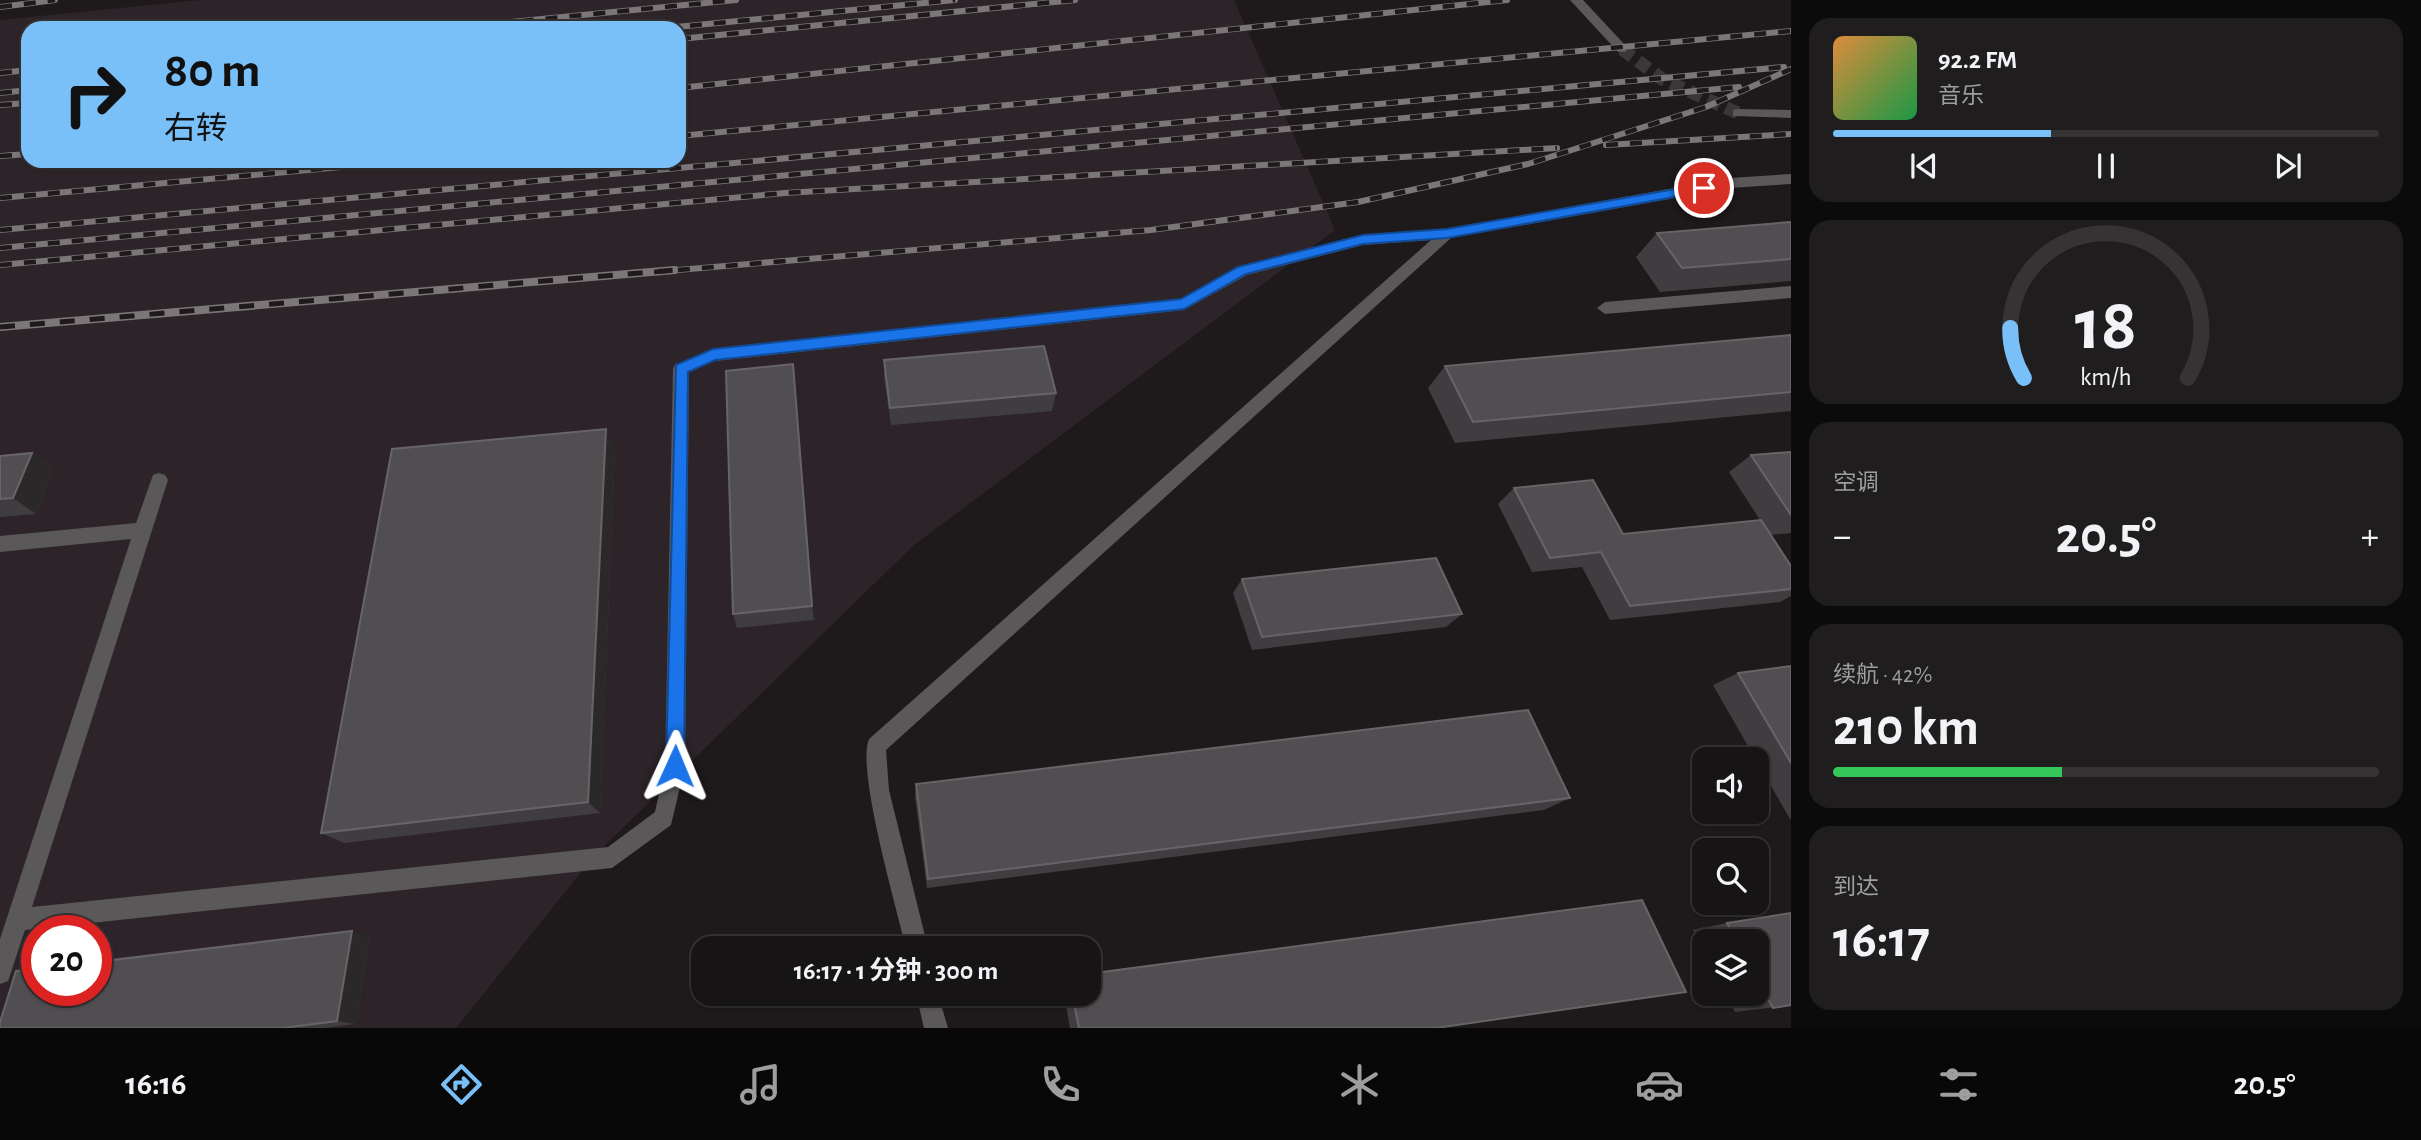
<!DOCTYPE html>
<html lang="zh">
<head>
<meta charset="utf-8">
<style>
	:root { --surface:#161415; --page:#1f1d1e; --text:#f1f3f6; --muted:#9e9ea0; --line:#353334; --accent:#79bff8 }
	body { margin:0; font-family:"Alegreya Sans","Noto Sans SC",sans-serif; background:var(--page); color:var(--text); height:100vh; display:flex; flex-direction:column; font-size:26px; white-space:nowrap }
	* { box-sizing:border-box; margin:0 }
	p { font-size:23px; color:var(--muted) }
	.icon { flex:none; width:38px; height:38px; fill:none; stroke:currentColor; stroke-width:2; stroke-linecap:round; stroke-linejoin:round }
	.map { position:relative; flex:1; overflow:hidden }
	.panel { display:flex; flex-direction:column; gap:18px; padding:18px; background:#0c0b0c; width:630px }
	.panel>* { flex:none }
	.top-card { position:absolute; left:21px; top:21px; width:665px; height:147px; border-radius:21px; box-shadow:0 2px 5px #0004,0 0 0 2px var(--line); background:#79bff8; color:#111; overflow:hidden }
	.tools { position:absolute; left:1692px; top:747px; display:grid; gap:14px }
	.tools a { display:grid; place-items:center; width:77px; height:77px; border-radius:14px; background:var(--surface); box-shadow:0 2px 5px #0004,0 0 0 2px var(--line); font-size:35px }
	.speed { position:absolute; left:21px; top:915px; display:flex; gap:14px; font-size:35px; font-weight:700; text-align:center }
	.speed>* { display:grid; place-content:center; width:91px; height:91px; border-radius:50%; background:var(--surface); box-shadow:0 2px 5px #0004,0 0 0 2px var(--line); line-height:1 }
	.speed .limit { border:10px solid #d22; background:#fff; color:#111 }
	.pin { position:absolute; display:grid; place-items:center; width:60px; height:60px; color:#fff; margin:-30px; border:4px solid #fff; border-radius:50%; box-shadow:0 2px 7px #0007 }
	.me { position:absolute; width:77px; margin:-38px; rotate:1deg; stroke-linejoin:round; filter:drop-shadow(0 0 5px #0008) }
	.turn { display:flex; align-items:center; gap:24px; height:147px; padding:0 28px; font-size:32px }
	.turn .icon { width:91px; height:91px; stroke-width:2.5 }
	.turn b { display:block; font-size:49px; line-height:60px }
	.big { font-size:52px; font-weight:700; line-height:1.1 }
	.panel .widget { flex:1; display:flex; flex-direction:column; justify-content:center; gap:10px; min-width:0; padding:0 24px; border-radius:21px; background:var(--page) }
	.panel .dial { align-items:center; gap:0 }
	.dial svg { height:182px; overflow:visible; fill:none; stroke:var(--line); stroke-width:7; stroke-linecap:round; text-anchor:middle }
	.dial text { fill:var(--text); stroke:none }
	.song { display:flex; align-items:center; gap:21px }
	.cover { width:84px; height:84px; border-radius:10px; background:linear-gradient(135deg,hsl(30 70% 55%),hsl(140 70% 35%)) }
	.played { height:7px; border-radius:4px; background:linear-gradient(90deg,var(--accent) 40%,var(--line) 40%) }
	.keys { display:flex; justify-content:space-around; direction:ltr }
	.heat { display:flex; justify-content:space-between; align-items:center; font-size:38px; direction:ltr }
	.charge { height:10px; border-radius:5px; background:linear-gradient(90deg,#34c759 42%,var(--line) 0) }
	.trip { position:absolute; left:691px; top:936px; width:410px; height:70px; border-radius:21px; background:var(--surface); box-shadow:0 2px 5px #0004,0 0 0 2px var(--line); font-weight:700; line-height:70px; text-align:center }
	.tab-bar { display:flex; height:112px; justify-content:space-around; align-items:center; background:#090808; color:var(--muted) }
	.tab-bar .icon { width:49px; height:49px }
	.tab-bar .on { color:var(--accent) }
	.tab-bar b { font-size:32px; color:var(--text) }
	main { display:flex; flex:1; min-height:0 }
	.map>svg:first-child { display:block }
</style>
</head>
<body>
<main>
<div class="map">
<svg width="1791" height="1028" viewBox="0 0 1791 1028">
	<rect width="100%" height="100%" fill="#1e1a1c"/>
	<path fill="#2d2429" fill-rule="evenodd" d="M200,0h1034l101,230 -421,315 -320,311 -138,172h-456v-1008zM28,28h651v133h-651zM37,931h59v59h-59z"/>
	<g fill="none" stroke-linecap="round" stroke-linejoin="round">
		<path stroke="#3b3739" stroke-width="13" stroke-dasharray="13 7" stroke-linecap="butt" d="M1622,49l40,30 76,34"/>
		<path fill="#5a5858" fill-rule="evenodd" d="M1570,0h13l43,46v6h-8z
			M1738,109l53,1v8l-58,-2v-6z
			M1791,174v10l-61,4 -279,50 -565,512 3,40 39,158h-22c-9,-39 -50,-179 -37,-209l562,-499 -68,5 -116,30 -63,35 -469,51 -26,11 -4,394 -14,59 -59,43 -587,62 -17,51 -8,3v-45l131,-400 -131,13v-16l136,-13 17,-48 6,-2 6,2 3,5 -136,427 576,-60 47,-35 10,-46 8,-397 2,-4 38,-16 468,-50 56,-32 126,-32 84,-6 283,-51z
			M1791,286v12l-186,16 -8,-6 8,-6z
			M916,994h22l10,34h-24z"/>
		<g stroke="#7b7779" stroke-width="6">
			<path id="rail-far1" d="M0,7l55,-7
				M450,28l286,-28
				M666,28l289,-28
				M679,39l396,-39
				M0,73l28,-3
				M679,88l828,-88
				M0,93l28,-3
				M0,105l28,-2
				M679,136l1112,-105
				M1606,145l185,-11
				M0,156l28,-2
				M0,198l407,-37
				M0,230l1784,-163
				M0,248l1739,-161
				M0,265l785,-72 772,-45
				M654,272l497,-42 207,-28 170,-38 178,-57 85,-38"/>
		</g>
		<g stroke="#7b7779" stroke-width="8">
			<path id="rail" d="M0,327l675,-57"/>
		</g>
		<use href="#rail-far1" stroke="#1e1a1c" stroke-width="4.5" stroke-dasharray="12" stroke-linecap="butt"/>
		<use href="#rail" stroke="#1e1a1c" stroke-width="5" stroke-dasharray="15" stroke-linecap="butt"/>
	</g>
	<path fill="#403d40" d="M1791,222v59l-131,11 -24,-35 21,-24z
		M1791,335v76l-336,32 -27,-55 17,-22z
		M884,360l172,33 -4,18 -161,14 -7,-47z
		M795,382l19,238 -77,8 -4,-14z
		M615,450l-15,363 -256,30 -23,-10z
		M1791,452v81l-21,2 21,31v30l-11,6 -170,18 -28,-53 -50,5 -34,-68 16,-16 109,46 137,-14 -31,-48 22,-17z
		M32,453l22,16 -18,45 -36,3v-61z
		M1242,579l220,35 -16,13 -194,23 -19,-57z
		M1791,666v153h-1l-33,-58v-1h-1l-43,-75 25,-12z
		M916,784l654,14 -26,12 -617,78 -12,-91z
		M1791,913v92l-56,7 -9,-18h31v-52h-53v11l-11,-23 34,-7z
		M370,936l-14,88 -32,4h-324z
		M1064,994h24l348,34h-366z"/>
	<path fill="#2b282a" d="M793,364l2,18 19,238 -2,-14z
		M606,429l9,21 -15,363 -12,-11z
		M32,453l22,16 -18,45 -23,-16z
		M352,931l18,5 -14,88 -19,-3z"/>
	<path fill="#514e51" stroke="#676467" stroke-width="2" d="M1791,222v37l-109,9 -25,-35z
		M1791,335v57l-318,30 -28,-56z
		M1044,346l12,47 -166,15 -6,-48z
		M793,364l19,242 -79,8 -7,-243z
		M606,429l-18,373 -267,31 71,-384z
		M1791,452v63l-40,-60z
		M32,453l-19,45 -13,1v-43z
		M1593,480l30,54 138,-14 30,46v23l-161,17 -29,-54 -51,6 -36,-70z
		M1436,558l26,56 -200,23 -20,-58z
		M1791,666v97l-53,-90z
		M1528,710l42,88 -642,81 -12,-95z
		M1642,900l44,92 -250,36h-357l-7,-34h16v-20z
		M1791,913v92l-18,3 -16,-29v-37h-20l-10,-19z
		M352,931l-15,90 -54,7h-283v-6l16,-51 21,-2v21h59v-28z"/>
	<path fill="#1a73e8" stroke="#114b97" stroke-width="2" d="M1704,184l6,4 -2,3 -261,47 -84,6 -117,30 -62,35 -469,51 -27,12 -4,394 -2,6 -7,3 -6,-3 -3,-6 10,-401 37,-16 468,-50 57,-32 125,-32 84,-6z"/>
</svg>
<div class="tools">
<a><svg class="icon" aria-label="sound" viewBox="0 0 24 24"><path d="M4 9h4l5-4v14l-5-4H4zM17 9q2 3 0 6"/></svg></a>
<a><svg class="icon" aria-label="search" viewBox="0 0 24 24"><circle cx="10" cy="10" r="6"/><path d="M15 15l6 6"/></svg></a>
<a><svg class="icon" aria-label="layers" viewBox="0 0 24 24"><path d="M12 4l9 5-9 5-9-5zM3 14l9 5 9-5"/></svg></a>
</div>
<div class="speed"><div class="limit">20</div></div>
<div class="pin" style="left:1704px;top:188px;background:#d93025"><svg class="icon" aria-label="arrive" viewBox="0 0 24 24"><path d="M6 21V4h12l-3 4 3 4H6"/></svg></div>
<svg class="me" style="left:675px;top:766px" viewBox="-20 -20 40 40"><path d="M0-17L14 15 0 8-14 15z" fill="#1a73e8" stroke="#fff" stroke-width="4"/></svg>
<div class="trip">16:17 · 1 分钟 · 300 m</div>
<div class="top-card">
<div class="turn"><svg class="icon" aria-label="right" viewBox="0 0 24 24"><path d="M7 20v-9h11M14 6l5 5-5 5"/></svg><div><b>80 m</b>右转</div></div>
</div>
</div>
<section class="panel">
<div class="widget">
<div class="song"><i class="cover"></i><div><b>92.2 FM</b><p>音乐</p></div></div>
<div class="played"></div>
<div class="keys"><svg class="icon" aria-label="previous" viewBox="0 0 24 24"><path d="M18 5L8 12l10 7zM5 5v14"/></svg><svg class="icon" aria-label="pause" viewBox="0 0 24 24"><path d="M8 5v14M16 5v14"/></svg><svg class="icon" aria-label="next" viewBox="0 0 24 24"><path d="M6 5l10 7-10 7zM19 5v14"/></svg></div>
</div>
<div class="widget dial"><svg viewBox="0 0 100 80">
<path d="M14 69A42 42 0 1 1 86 69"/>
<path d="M14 69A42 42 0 0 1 8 47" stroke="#79bff8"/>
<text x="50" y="56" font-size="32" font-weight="700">18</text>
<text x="50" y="72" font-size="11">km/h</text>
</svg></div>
<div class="widget"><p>空调</p>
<div class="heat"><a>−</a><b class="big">20.5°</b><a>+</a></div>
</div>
<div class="widget"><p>续航 · 42%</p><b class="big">210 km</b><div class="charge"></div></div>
<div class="widget"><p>到达</p><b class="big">16:17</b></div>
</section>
</main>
<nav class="tab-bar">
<b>16:16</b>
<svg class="icon on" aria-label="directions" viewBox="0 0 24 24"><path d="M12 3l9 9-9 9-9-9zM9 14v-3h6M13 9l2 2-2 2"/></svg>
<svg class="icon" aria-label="music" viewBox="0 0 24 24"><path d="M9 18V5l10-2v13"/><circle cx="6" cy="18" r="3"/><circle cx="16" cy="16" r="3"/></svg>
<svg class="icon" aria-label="phone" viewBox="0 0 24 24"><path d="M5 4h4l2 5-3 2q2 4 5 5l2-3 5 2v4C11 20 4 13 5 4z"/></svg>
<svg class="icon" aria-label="climate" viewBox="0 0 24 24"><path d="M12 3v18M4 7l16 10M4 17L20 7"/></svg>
<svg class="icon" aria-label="car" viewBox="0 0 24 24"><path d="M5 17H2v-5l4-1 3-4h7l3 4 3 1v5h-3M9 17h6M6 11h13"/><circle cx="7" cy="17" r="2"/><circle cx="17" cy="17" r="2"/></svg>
<svg class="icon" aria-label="filters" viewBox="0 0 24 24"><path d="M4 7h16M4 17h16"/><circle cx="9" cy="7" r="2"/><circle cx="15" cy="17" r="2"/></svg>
<b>20.5°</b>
</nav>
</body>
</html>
